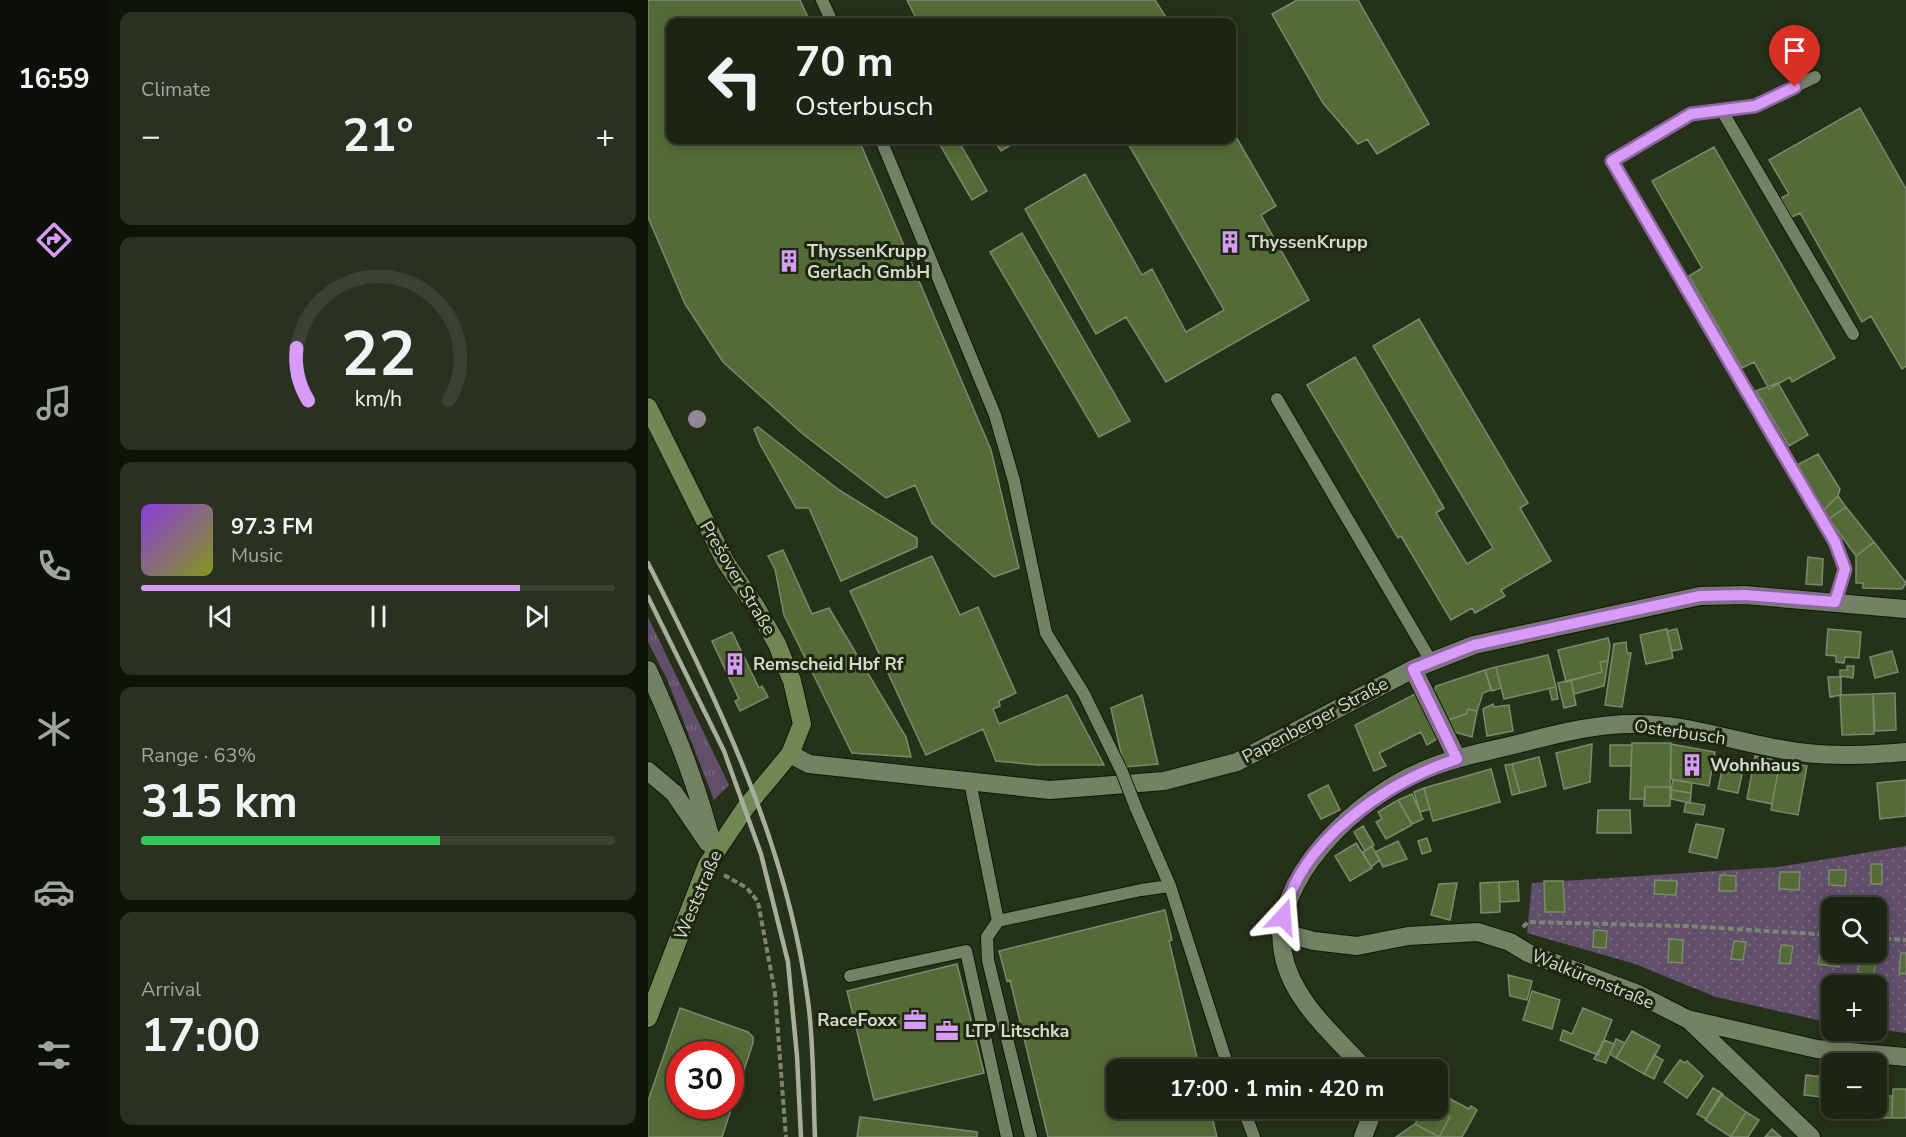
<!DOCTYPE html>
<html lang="en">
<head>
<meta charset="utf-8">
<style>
	:root { --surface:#1c2513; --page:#293121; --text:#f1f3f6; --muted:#a0a5a0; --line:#3a4233; --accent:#d89bf8 }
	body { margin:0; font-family:"Nunito Sans",sans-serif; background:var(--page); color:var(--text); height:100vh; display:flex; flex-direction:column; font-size:22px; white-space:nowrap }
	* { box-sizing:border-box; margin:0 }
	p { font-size:20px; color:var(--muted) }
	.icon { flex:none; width:33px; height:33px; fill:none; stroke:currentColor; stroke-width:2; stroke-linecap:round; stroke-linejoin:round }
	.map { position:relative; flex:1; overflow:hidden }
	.drawer { display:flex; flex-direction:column; gap:12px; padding:12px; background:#0f140a; width:540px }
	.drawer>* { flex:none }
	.guide { position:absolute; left:18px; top:18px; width:570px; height:126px; border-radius:12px; box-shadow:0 3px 15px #0003,0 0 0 2px var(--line); background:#1c2513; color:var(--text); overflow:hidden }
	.tools { position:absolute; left:1173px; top:897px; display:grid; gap:12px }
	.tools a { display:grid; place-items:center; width:66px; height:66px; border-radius:12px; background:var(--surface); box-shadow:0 3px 15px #0003,0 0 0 2px var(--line); font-size:30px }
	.speed { position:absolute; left:18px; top:1041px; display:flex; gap:12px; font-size:30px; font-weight:700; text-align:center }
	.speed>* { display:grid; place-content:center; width:78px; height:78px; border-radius:50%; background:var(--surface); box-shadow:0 3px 15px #0003,0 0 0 2px var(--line); line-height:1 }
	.speed .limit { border:9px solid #d22; background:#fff; color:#111 }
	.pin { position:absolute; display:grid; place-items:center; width:51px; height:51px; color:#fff; margin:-62px -26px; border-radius:50% 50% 50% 0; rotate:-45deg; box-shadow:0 0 6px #0007 }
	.pin .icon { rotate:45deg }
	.me { position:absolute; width:66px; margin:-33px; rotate:19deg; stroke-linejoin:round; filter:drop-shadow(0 0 4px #0008) }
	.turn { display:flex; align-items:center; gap:21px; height:126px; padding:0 30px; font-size:27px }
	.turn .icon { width:78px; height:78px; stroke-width:2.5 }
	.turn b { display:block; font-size:42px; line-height:51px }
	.big { font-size:45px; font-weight:700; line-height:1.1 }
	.drawer .tile { flex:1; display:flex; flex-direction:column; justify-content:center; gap:9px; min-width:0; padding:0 21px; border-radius:12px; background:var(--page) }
	.drawer .dial { align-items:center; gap:0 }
	.dial svg { height:156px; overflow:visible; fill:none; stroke:var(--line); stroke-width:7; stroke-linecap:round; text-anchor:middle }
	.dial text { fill:var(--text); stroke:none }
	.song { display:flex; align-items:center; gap:18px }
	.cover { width:72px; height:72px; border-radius:9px; background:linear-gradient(135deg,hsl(270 70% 55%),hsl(70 70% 35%)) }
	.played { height:6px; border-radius:3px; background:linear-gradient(90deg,var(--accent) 80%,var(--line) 80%) }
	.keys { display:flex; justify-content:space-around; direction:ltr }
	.heat { display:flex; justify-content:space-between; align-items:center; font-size:33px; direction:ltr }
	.charge { height:9px; border-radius:4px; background:linear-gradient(90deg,#34c759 63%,var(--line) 0) }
	.trip { position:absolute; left:458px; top:1059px; width:342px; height:60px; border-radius:12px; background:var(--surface); box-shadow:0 3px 15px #0003,0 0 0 2px var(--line); font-weight:700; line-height:60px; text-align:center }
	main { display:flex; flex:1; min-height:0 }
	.dock { display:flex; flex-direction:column; width:108px; justify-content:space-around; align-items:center; background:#0b0f08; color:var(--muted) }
	.dock .icon { width:42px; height:42px }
	.dock .on { color:var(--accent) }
	.dock b { font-size:27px; color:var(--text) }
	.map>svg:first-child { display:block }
</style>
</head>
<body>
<main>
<nav class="dock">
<b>16:59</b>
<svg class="icon on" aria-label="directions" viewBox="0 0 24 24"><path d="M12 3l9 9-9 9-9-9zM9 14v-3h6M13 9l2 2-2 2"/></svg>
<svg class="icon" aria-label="music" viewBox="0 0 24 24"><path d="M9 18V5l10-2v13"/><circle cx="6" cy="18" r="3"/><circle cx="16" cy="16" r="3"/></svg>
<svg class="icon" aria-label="phone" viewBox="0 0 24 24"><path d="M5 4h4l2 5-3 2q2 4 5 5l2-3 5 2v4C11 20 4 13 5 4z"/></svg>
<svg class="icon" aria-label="climate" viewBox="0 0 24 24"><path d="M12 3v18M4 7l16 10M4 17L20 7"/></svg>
<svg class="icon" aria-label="car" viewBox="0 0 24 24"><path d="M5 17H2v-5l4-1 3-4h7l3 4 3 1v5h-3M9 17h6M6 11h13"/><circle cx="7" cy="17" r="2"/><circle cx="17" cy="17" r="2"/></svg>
<svg class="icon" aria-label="filters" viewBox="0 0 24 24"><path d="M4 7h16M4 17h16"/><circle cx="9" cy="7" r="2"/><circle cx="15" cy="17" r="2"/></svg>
</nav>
<section class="drawer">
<div class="tile"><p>Climate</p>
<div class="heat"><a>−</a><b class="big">21°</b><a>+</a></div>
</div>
<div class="tile dial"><svg viewBox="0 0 100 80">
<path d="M14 69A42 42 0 1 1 86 69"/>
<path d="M14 69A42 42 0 0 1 8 42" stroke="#d89bf8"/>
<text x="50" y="56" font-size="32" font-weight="700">22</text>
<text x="50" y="72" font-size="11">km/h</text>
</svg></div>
<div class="tile">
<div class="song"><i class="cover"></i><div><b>97.3 FM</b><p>Music</p></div></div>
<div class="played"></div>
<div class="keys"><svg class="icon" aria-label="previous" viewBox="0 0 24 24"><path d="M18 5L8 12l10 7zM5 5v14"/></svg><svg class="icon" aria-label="pause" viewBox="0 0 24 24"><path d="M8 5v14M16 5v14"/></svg><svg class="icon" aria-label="next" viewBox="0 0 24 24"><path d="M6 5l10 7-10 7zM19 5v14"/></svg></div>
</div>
<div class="tile"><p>Range · 63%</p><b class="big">315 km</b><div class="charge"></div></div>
<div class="tile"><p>Arrival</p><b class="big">17:00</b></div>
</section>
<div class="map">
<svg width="1258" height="1137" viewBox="0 0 1258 1137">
	<defs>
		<pattern id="grass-tufts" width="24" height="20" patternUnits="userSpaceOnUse" patternTransform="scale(1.5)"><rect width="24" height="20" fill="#604e6b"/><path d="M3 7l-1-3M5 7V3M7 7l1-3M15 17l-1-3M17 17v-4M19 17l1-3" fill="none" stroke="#76677f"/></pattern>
		<pattern id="garden-dots" width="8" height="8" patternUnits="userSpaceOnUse" patternTransform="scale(1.5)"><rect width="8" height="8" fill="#604e6b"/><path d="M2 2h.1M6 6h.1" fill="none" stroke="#76677f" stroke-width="1.8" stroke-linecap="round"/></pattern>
	</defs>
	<rect width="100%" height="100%" fill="#263119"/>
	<path fill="url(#grass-tufts)" d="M0,617l81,168 -15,15 -47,-121 -19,-37z"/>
	<path fill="url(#garden-dots)" fill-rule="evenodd" d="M1258,846v187l-29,-4 -1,-43h-44l-1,37 -5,-1 -110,-25 -81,-33 -108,-31 5,-50 246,-16zM1184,908h44v44h-44z"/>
	<path fill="#546b37" stroke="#7b896d" stroke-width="1.5" fill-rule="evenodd" d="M0,0h152l10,22h-140v118h189l132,310 28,118 -25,9 -62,-54 -17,-38 -29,13 -83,-64 -80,-72 -38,-58 -37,-87z
		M259,0h248l14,22h-251z
		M649,0h61l71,124 -52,30 -10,-15 -9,5 -35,-41 -51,-89z
		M1212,108l46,81v177l-4,3 -31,-53 -9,6 -62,-109 -8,4 -11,-19 8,-4 -20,-34z
		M584,130l44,76 -15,9 48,85 -143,82 -40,-65 -30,17 -71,-125 60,-35 57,101 10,-6 34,63 38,-22 -98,-170h106z
		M298,140h12l29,51 -15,9 -33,-57z
		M346,140h14l3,5 -10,6z
		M1066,147l121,211 -43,24 -2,-5 -21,12 -15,-27 -12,6 -53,-92 13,-8 -50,-87z
		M374,233l108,188 -31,16 -109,-185z
		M771,319l109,184 -8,5 31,53 -50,29 4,6 -30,17 -3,-5 -21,12 -50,-84 -3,2 -91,-153 48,-28 89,151 -8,5 31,51 26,-16 -120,-202z
		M1130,383l30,52 -19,11 -33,-55z
		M110,427l81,63 78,48v9l-76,34 -32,-73h-13l-36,-64 -6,-15z
		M1170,454l22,35 -2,7 -15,15 -28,-45z
		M1190,496l8,11 -17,12 -6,-8z
		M1198,507l28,35 -18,14 -27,-37z
		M1226,542l32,41 -4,6 -39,-1v-5h-7v-27z
		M135,550l29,64 17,-6 77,129 5,20 -59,-4 -68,-138 -9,-46 -7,-13z
		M284,556l28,59 18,-8 38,86 -17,8 1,5 -7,3 6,15 68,-29 37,70h-66l-42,-4 -13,-32 -57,26 -76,-164z
		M1160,557l15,2 -1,26 -16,-1z
		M1019,629l6,29 -27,6 -6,-29z
		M1029,629l5,20 -10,2 -5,-20z
		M1180,629l33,3 -2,26 -14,-1 -1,6 -8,-1v-6l-10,-1z
		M84,632l27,56 3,-2 6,11 -28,14 -5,-10 4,-2 -27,-58z
		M960,638l2,7 -2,16 -8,1 2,10 -36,10 -8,-32z
		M978,642l1,11h4l-9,54 -17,-2 9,-61z
		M1244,651l6,21 -23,6 -5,-21z
		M900,655l8,32 -52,12 -8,-32z
		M960,661l-4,25 -30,8 -3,-14 31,-8 -2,-10z
		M1199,666h7l-1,12 -13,-2v-6h7z
		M848,667l5,21 -9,3 -7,-21z
		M837,670l6,20 -8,3 -6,18 -9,-2 -2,5 -18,6 -14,-29 2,-5z
		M1180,677h13v18l-11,2z
		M923,680l5,25 -12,3 -6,-25z
		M908,687l2,12 -6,1 -3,-12z
		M1247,693l1,37 -21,1 -2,-37z
		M767,694l22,45 -10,6 -6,-13 -42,21 7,13 -12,5 -19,-46z
		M1225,694l1,40 -32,1 -2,-40z
		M494,695l16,69 -34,3 -13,-59z
		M845,704l1,3 15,-2 4,26 -26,5 -4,-27z
		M820,709l9,2 -5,26 -17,-5 -7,-12 18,-6z
		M984,743h39l-1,44h-25v12h-15z
		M944,744l-2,38 -26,7 -8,-36z
		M1023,744l44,8 -6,34 -38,-7z
		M962,745h22l-1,21h-21z
		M1107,756l25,5 -8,43 -25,-5z
		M891,757l7,29 -26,7 -8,-29z
		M1132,761l27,5 -9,49 -27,-5z
		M864,764l8,29 -8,2 -7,-30z
		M843,769l9,33 -67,19 -9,-33z
		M1074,770l20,4 -4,19 -20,-4z
		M1025,780l19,3 -1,10 -20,-3z
		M1258,780v36l-26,3 -3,-36z
		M680,785l12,25 -19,9 -13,-24z
		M997,787h25v19h-26z
		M776,788l6,21 -10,3 -6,-20z
		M1024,790l19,3 -1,10 -19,-4z
		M764,794l11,25 -11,5 -14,-24z
		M750,800l14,25 -26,14 -10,-17 6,-3 -4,-7z
		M1038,802l19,3 -2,10 -19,-3z
		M950,810h32l1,23h-34z
		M1048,824l28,5 -7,29 -28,-6z
		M715,826l11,19 -9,6 -11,-19z
		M779,838l4,13 -9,3 -4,-13z
		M750,841l9,18 -24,8 -8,-15z
		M708,843l16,25 -22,13 -15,-25z
		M724,846l8,14 -9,7 -8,-15z
		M1223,864h11v20h-11z
		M1181,870h17l-1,16 -16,-1z
		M1132,872h20l-1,18 -20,-1z
		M1072,875l16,1v15h-17z
		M1007,880l22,1 -1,14 -22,-1z
		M870,881l1,20 -19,1 -1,-20z
		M896,881h19l2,31h-20z
		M851,882l1,30 -19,1 -1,-30z
		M809,883l-7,37 -19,-5 8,-31z
		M517,910l7,30 -3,1 31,129h-84v38h94l7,29h-169l-38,-157 -3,1 -8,-30z
		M946,930l13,1 -1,17 -13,-1z
		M1021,939l14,1 -1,23 -14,-1z
		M1086,941l12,1 -3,18 -12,-1z
		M1133,945l12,1 -3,18 -11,-1z
		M1173,947l11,1v4h9l-2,15 -21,-3z
		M1229,951l-3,24 -16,-2 2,-21z
		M1253,953h5v21l-7,-1z
		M309,964l27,109 -110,27 -27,-109z
		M860,975l24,6 -5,19 -17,-4z
		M884,991l28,9 -8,29 -29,-9z
		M32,1008l68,24 5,5v6l-31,94h-74v-36zM32,1054h50v52h-50z
		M935,1008l29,12 -14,35 -38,-15 3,-10 9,4z
		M984,1031l28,15 -16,28 -28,-16z
		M968,1039l9,4 -9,15 -6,-4z
		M956,1040l10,4 -8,19 -12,-4z
		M1006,1055l9,5 -9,19 -10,-5z
		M1032,1060l5,3 2,-2 16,15 -16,22 -23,-16z
		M1158,1075l26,3 -1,20 -27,-3z
		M1065,1088l10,6 -17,25 -9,-5z
		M1245,1089h13v29h-14z
		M789,1092l32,17 2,-3 6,4 -15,27h-23l11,-20 -17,-9h4z
		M1073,1094l25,18 -15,25 -26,-17z
		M1228,1096h6v22h-15l1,-9 8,-1z
		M1234,1096h10v22h-10z
		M776,1108h9l17,9 -11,20 -24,-13z
		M1098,1112l13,8 -11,17h-17z
		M212,1117l117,15v5h-120z
		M767,1124l24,13h-43z
		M1124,1129l9,8h-16z"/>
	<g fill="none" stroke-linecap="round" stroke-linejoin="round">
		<g stroke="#0f1903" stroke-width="14">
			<path id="lane" d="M174,0l10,22
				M1167,77l-60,29 -64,8 -79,47 223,381 10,27 -10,33
				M1074,111l131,223
				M233,140l114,275 19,66 32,152 38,61 38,78
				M629,399l154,262
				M322,782l28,139
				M488,808l34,78 59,184
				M202,976l116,-25 41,186
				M595,1108l11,29
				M383,1137l-43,-177 -1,-23 11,-16 143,-31 29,-4"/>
		</g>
		<g stroke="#0f1903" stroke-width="20">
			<path id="street" d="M765,669l44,89
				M0,670c27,60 51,118 66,182
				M142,754l19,10 241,26 114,-9 73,-19 176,-93 61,-24 226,-49 45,-1 161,14
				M0,771l26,22 34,50
				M632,932l34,9 43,5 51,-10 70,-4 32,10 18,11 110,41 49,25 130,30 89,8
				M1041,1020l122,117
				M718,1070c-31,-34 -75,-70 -83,-117 -14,-74 76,-156 139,-182 27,-12 58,-18 87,-25 41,-10 81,-22 124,-22 55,-1 110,21 165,28 36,5 72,3 108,0
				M715,1137l11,-29"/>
		</g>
		<g stroke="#0f1903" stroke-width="20">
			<path id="secondary" d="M0,407l77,154 31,46 21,37 15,37 10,43 -12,30 -44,53 -39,58 -59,153"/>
		</g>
		<path stroke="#7b8571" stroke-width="4" stroke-dasharray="6 3" stroke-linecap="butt" d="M76,875l23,13 11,14 17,91 11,144
			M875,927l5,-5 158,4 146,9
			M1228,938l30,2"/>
		<use href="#lane" stroke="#738165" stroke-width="12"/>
		<use href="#street" stroke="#738165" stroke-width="18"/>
		<use href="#secondary" stroke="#718855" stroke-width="18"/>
		<path stroke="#a6af9d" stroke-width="4.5" d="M0,563c71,141 139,280 160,438 6,44 5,91 7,136
			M0,597l76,154 37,103 27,108 9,94 4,81"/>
		<g stroke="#0f1903" stroke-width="14" stroke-linecap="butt">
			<path id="lane-bridge" d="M474,772l14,36"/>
		</g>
		<use href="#lane-bridge" stroke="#738165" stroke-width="12"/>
	</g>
	<circle fill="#938896" cx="49" cy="419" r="9"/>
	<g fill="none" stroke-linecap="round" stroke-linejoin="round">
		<g stroke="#8c65a1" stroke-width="15">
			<path id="route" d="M635,917c17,-77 104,-135 174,-158l-44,-90 61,-24 226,-49 45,-1 90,7 10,-33 -10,-27 -223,-381 79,-47 64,-8 40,-19"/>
		</g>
		<use href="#route" stroke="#d89bf8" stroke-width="10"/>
	</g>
	<defs>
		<g id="building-bare" transform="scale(1.8)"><path d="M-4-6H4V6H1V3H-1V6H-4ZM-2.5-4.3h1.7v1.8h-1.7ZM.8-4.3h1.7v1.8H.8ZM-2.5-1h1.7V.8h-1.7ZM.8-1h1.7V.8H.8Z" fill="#d89bf8" stroke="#1d2710" stroke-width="2.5" paint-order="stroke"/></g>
		<g id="office-bare" transform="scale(1.8)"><path d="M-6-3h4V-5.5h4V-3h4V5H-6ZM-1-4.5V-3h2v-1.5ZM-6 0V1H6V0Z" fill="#d89bf8" stroke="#1d2710" stroke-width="2.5" paint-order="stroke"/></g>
	</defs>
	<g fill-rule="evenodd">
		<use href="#building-bare" x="582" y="242"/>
		<use href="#building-bare" x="141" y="261"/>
		<use href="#building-bare" x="87" y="664"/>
		<use href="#building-bare" x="1044" y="765"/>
		<use href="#office-bare" x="267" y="1020"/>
		<use href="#office-bare" x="299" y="1031"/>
	</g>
	<g text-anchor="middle" stroke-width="6" stroke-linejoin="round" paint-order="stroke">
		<g font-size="18" font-weight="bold" fill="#d3dbcc" stroke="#1d2710" text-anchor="start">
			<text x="600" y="248">ThyssenKrupp</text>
			<text x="159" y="257">ThyssenKrupp<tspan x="159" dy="21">Gerlach GmbH</tspan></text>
			<text x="105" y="670">Remscheid Hbf Rf</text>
			<text x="1062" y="771">Wohnhaus</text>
			<text x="249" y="1026" text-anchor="end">RaceFoxx</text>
			<text x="317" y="1037">LTP Litschka</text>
		</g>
		<g font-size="18" fill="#d3dbcc" stroke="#1d2710">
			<text transform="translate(90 578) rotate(59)" y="6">Prešover Straße</text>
			<text transform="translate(667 720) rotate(-28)" y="6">Papenberger Straße</text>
			<text transform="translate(1032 732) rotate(8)" y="6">Osterbusch</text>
			<text transform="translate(50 895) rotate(-67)" y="6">Weststraße</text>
			<text transform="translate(945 979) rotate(22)" y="6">Walkürenstraße</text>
		</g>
	</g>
</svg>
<div class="tools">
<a><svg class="icon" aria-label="search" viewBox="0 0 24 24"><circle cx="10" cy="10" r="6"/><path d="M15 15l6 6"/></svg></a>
<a>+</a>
<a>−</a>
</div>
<div class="speed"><div class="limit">30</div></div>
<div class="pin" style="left:1147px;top:87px;background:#d93025"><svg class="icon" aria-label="arrive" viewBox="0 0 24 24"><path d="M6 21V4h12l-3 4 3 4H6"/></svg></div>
<svg class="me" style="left:635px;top:917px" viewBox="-20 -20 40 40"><path d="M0-17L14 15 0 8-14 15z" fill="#d89bf8" stroke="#fff" stroke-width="4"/></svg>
<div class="trip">17:00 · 1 min · 420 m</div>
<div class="guide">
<div class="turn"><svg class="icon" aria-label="left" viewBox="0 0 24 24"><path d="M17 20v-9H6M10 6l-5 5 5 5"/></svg><div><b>70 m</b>Osterbusch</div></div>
</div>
</div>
</main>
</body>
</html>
